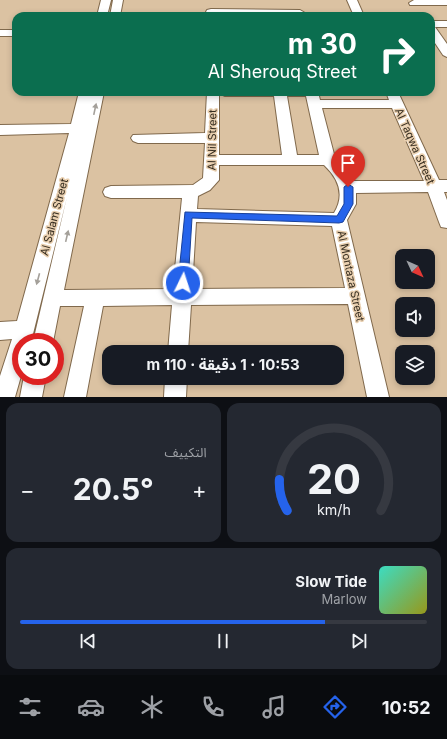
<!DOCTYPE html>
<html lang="ar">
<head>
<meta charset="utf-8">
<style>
	:root { --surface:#171b24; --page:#242831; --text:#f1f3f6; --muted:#9ea1a6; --line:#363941; --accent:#2563eb }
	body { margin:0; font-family:Inter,"Noto Sans Arabic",sans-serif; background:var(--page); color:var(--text); direction:rtl; height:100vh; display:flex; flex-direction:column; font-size:15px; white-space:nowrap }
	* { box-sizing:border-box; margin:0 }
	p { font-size:13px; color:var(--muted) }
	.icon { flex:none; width:22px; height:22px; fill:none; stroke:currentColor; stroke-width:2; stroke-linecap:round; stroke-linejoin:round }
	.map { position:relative; height:397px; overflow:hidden; direction:ltr }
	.side { display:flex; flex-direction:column; gap:6px; padding:6px; background:#0d0f14; flex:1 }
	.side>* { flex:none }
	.top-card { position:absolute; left:12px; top:12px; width:423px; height:84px; border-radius:12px; box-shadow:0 2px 6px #0003; direction:rtl; background:#0b6e4f; color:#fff; overflow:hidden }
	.needle { width:26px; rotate:134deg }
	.tools { position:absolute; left:395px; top:249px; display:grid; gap:8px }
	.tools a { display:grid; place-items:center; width:40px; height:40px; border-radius:8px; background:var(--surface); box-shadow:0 2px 6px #0003; font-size:20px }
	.speed { position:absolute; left:12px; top:333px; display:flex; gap:8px; font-size:20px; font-weight:700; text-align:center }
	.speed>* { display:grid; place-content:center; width:52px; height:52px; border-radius:50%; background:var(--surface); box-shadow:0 2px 6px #0003; line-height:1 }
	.speed .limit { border:6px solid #d22; background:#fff; color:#111 }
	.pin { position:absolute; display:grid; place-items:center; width:34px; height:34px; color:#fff; margin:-41px -17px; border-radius:50% 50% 50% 0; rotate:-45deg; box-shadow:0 0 4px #0007 }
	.pin .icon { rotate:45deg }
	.me { position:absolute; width:44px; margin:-22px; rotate:4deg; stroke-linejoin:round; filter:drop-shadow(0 0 3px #0008) }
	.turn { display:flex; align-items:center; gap:14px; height:84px; padding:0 12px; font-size:18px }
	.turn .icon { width:52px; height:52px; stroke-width:2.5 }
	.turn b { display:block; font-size:28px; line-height:34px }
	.big { font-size:30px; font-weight:700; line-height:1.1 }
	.side .card { flex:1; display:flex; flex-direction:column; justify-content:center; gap:6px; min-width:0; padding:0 14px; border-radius:12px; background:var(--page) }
	.side .dial { align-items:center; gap:0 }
	.dial svg { height:104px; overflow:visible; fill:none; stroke:var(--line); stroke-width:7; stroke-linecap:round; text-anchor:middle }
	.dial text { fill:var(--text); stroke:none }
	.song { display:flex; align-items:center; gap:12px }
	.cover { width:48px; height:48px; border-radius:6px; background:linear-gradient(135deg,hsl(170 70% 55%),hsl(60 70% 35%)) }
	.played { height:4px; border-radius:2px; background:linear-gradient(90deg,var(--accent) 75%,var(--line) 75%) }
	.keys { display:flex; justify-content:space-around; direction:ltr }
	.heat { display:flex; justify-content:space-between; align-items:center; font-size:22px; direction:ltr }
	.side .tiles { flex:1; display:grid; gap:6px; grid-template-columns:1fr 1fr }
	.card:last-child { grid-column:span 2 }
	.trip { position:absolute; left:102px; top:345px; width:242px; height:40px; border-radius:12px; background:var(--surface); box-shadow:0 2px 6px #0003; font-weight:700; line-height:40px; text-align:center; direction:rtl }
	.tab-bar { display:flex; height:64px; justify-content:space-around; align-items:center; background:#090b0e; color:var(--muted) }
	.tab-bar .icon { width:28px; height:28px }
	.tab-bar .selected { color:var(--accent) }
	.tab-bar b { font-size:18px; color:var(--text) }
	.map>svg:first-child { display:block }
</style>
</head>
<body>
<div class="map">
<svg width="447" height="397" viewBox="0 0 447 397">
	<rect width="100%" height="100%" fill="#dbc2a2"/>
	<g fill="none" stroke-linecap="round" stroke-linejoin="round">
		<g stroke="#80694c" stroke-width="2">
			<path id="minor" d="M101,0h10l-4,16h-10z
				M113,0h10l-3,16h-10z
				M347,0h10l7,16h-10z
				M414,0h33v5h-37l-1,-2z
				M211,9l89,1 5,3 -4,3 -94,-2 -1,-2 1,-2z
				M431,21h16v6h-12l12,17v13l-4,-2 -12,-18z
				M0,30h16v6h-16z
				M79,92h12v4l1,-4h12l-40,198 109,-1 9,-91h-71l-6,-2 -2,-4 2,-4 6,-2 82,-1 10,-7 2,-35h-67l-5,-2 -2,-3 2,-3 72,-2 2,-41h111l2,8h69l-3,-8h12l41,88h8v12h-3l3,8v28l-6,-1 -2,-5 -11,-30 -72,1v11l-9,16 42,177h-22l-19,-93 -157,1 -3,47h-20l4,-47 -69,1 -17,91h-22l20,-91h-24l-7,36h-20l34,-145 -36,145h-10v34l-6,21h-15v-21l12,-37 -12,1v-18l17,-1 52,-188 -69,2v-10l71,-1zM219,93l6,3h49l8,59h-63zM287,96h19l13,59h-22zM322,108h70l32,73h-71l-7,-13 -11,-10zM219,165h105c15,14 21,30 10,48l-137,-4 1,-13 12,-6 9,-10zM196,222l136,4 13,62 -153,1z
				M24,376h22l-4,21h-22z
				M165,378h22l-1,19h-22z"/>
		</g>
		<use href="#minor" fill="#fff" fill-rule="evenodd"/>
	</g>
	<defs><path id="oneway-solid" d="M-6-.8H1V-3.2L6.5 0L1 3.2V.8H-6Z"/></defs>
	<g fill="#a4a09a">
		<use href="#oneway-solid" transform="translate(95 109) rotate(-78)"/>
		<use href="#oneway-solid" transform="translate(67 236) rotate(-77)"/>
		<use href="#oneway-solid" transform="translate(38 279) rotate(105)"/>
	</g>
	<path fill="#2563eb" stroke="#184099" d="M348,184l5,3v17l-10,18 -4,1 -147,-5 -4,65 -1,3h-8l-1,-3 7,-71 152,4 7,-12v-17z"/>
	<g text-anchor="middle" stroke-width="3" stroke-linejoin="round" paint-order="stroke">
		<g font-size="11" fill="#352c1f" stroke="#e9cfaf">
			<text transform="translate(212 140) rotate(-89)" y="4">Al Nil Street</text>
			<text transform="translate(415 146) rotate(66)" y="4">Al Taqwa Street</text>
			<text transform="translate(54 217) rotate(-75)" y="4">Al Salam Street</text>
			<text transform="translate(351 276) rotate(78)" y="4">Al Montaza Street</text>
		</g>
	</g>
</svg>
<div class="tools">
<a><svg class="needle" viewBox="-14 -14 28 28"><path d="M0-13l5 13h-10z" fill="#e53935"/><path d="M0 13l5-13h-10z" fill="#9ea1a6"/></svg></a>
<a><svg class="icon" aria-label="sound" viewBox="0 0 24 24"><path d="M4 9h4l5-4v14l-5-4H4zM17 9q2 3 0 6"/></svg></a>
<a><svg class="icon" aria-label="layers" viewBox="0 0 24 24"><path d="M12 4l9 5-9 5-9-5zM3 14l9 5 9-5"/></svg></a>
</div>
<div class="speed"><div class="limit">30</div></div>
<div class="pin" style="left:348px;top:187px;background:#d93025"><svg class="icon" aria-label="arrive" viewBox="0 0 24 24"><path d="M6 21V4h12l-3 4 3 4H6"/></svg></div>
<svg class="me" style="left:183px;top:283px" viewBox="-20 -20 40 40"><circle r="17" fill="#2563eb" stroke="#fff" stroke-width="3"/><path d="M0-11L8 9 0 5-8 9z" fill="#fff"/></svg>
<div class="trip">10:53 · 1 دقيقة · 110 m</div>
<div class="top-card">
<div class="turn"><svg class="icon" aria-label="right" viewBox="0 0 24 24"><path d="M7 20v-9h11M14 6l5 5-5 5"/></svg><div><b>30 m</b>Al Sherouq Street</div></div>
</div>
</div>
<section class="side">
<div class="tiles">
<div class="card dial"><svg viewBox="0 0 100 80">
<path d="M14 69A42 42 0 1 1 86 69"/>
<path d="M14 69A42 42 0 0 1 8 45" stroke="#2563eb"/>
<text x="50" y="56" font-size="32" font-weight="700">20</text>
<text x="50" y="72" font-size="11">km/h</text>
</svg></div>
<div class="card"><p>التكييف</p>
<div class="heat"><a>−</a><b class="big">20.5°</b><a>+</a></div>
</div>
<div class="card">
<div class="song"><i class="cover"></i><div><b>Slow Tide</b><p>Marlow</p></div></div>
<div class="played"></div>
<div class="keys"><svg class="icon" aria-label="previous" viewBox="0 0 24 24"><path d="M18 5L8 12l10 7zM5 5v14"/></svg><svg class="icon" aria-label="pause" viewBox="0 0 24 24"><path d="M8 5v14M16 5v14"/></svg><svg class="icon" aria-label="next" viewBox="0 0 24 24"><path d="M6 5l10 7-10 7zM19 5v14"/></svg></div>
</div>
</div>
</section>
<nav class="tab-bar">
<b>10:52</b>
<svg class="icon selected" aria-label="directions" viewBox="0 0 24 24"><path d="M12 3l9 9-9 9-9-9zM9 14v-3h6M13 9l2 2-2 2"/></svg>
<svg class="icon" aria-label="music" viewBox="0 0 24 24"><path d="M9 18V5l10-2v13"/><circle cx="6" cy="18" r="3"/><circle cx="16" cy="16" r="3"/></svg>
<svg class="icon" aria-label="phone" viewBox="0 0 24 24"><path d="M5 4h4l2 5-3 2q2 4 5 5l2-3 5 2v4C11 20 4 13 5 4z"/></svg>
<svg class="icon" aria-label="climate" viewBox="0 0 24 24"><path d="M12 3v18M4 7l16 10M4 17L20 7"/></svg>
<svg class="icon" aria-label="car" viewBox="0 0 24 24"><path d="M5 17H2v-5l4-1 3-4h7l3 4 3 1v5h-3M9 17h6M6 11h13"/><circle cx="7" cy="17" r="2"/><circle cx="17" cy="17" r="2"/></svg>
<svg class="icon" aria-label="filters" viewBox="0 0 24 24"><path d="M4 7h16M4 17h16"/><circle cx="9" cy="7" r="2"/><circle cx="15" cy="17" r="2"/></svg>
</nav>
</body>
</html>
